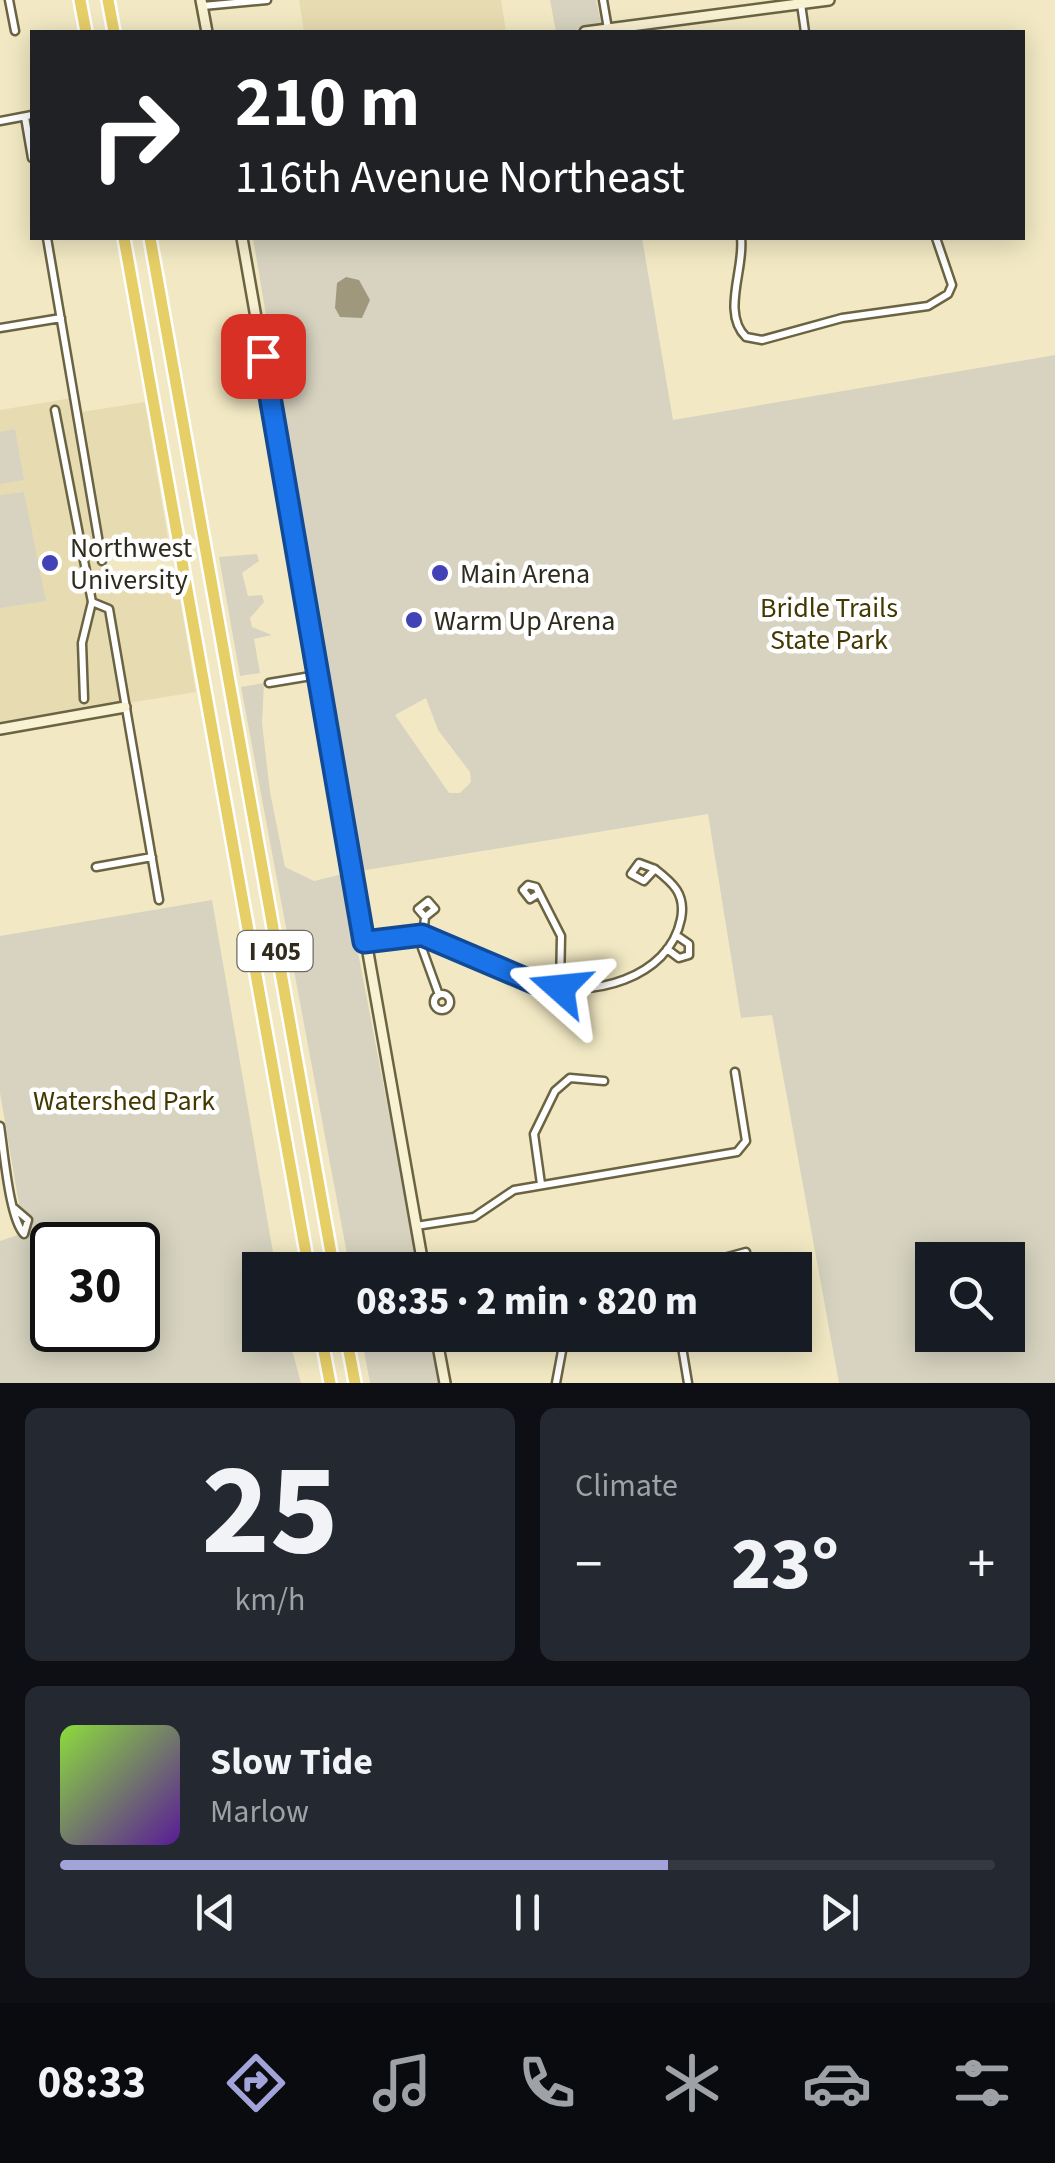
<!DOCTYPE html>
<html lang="en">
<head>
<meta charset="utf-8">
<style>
	:root { --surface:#171b24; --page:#242831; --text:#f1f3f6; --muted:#9ea1a6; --line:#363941; --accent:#a2a3d9 }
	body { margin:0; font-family:"Source Sans 3",sans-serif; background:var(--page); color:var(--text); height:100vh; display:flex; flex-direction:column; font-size:38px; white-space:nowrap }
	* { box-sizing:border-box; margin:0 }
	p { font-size:32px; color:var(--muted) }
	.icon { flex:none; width:55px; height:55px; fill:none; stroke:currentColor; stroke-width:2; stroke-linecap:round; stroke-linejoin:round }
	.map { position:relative; height:1383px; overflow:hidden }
	.drawer { display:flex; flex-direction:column; gap:25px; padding:25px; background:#0d0f14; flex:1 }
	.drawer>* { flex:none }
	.guide { position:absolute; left:30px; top:30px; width:995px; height:210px; border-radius:0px; box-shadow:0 5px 25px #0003; background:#202124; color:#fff; overflow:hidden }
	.tools { position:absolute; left:915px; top:1242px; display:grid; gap:20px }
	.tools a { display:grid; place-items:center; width:110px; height:110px; border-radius:0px; background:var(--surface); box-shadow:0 5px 25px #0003; font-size:50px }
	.speed { position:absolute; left:30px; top:1222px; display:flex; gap:20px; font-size:50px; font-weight:700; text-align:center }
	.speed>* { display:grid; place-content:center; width:130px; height:130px; border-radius:50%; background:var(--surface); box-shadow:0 5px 25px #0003; line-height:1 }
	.speed .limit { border:5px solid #111; border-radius:15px; background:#fff; color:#111 }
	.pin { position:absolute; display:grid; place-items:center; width:85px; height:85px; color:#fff; margin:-42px; border-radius:20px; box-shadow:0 5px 15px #0006 }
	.me { position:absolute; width:110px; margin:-55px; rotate:288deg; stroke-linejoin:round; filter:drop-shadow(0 0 8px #0008) }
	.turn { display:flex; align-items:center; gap:35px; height:210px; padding:0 40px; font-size:45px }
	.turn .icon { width:130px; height:130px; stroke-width:2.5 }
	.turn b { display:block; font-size:70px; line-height:85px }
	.big { font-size:75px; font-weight:800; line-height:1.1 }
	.drawer .widget { flex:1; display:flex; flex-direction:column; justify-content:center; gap:15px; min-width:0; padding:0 35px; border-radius:15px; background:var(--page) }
	.drawer .dial { align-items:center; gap:0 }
	.dial b { font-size:130px; line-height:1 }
	.song { display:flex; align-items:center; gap:30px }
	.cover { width:120px; height:120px; border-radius:15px; background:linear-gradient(135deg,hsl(90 70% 55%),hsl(270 70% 35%)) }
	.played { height:10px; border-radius:5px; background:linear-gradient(90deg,var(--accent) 65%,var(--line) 65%) }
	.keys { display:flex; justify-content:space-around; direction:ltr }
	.heat { display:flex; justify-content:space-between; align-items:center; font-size:55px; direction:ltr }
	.drawer .tiles { flex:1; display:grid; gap:25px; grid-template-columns:1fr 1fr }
	.widget:last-child { grid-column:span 2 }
	.trip { position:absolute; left:242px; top:1252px; width:570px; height:100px; border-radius:0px; background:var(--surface); box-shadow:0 5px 25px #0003; font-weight:800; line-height:100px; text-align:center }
	.dock { display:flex; height:160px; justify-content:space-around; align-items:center; background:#090b0e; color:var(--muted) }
	.dock .icon { width:70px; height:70px }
	.dock .current { color:var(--accent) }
	.dock b { font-size:45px; color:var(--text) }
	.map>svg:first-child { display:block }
</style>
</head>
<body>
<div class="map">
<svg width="1055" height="1383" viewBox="0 0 1055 1383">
	<rect width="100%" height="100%" fill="#f2e9c4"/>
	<path fill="#e7dcb1" d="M299,0h202l5,32h-202z
		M72,398l3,15 70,-11 23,136 -70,13 7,38 71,-13 20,116 -196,32v-314z"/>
	<path fill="#d7d3c0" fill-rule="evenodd" d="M550,0h46l6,27 -46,5z
		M253,238h389l31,182 382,-65v1028h-216l-67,-368 -31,3 -33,-204 -348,57zM426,698l12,32 32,42 1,10 -11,11h-11l-54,-78zM932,1260h76v75h-76z
		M15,429l9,51 -24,4v-52z
		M24,492l22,109 -46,7v-113z
		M257,554l2,7 -17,12 6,23 14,-1 2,7 -14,16 2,9 20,8 -18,4 6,34 -20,3 -21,-119z
		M264,683l-2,40 8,69 15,75 29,14 29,-7 76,396h-69l-109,-583z
		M212,900l64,370h-16v65h28l13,48h-301v-142l24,-8 -24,-140v-157zM52,1245h86v85h-86z
		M361,1335h70l9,48h-70z"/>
	<path fill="#9f987c" d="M346,277l13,3 11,20 -8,18 -22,-1 -5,-9 2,-25z"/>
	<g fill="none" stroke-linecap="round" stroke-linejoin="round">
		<g stroke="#6b6443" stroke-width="11">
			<path id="street" d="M9,0l6,31
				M603,0l5,29
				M801,4l4,28
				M203,6l64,-6
				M25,117l7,41
				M0,121l32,-6
				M47,238l55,323
				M741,238c4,30 -20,75 5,99l16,3 80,-22 86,-12 20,-12 4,-9 -16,-47
				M0,328l61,-10
				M55,410l37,192 -10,41 2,56
				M92,602l17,7 50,291
				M269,683l48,-8
				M96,867l56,-10
				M538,894l-8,5 -7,-9 5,-5 8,2 25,49 -1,52
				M425,917l-7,-8 10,-8 7,8 -10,8 -3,31 17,47
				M365,942c19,-4 41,-11 60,-6 40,10 73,37 112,48 53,15 132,-5 144,-65 5,-25 -8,-36 -26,-50l-11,12 -13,-7 8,-11 16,6
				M667,949l12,9 10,-3v-11l-13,-9
				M434 1002a8 8 0 1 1 16 0a8 8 0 1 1-16 0Z
				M0,1126c4,25 9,92 24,108l4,-14 -14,-12
				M541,1184l-7,-50 21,-43 15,-13 34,3
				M416,1226l58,-9 40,-27 223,-38 9,-11 -11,-69
				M680,1270l66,-18
				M680,1335l8,48
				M556,1383l9,-48"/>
		</g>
		<g stroke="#6b6443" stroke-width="14">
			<path id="secondary" d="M201,0l6,32
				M585,32l244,-32
				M242,238l182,1032
				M0,729l125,-22
				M436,1335l9,48"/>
		</g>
		<g stroke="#fff" stroke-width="16">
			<path id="highway" d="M80,0l6,32
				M108,0l6,32
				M124,238l185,1032
				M150,238l184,1032
				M321,1335l9,48
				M346,1335l9,48"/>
		</g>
		<use href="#street" stroke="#fff" stroke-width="6"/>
		<use href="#secondary" stroke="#f8f1d2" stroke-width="9"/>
		<use href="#highway" stroke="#e7cf68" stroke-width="11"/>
	</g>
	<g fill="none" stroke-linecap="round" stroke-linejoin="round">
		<g stroke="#114b97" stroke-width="25">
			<path id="route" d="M263,356l101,586 58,-7 113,48 25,5"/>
		</g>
		<use href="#route" stroke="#1a73e8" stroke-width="18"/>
	</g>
	<g fill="#4241b6" stroke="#fff" stroke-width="4">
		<circle cx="50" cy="563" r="10"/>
		<circle cx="440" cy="573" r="10"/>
		<circle cx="414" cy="620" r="10"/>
	</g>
	<g text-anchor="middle" stroke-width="9" stroke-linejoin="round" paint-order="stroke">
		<rect fill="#fff" stroke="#6d6b62" stroke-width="2.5" x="237.5" y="931" width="75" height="40" rx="8"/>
		<g font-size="25" font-weight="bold" fill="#2f2c1e">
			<text x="275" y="960">I 405</text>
		</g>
		<g font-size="28" fill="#2f2c1e" stroke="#fff" text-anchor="start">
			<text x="70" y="557">Northwest<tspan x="70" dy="32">University</tspan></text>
			<text x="460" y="583">Main Arena</text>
			<text x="434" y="630">Warm Up Arena</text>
		</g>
		<g font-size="28" fill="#433800" stroke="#fff">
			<text x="829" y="617">Bridle Trails<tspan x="829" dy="32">State Park</tspan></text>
			<text x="124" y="1110">Watershed Park</text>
		</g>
	</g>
</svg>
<div class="tools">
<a><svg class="icon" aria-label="search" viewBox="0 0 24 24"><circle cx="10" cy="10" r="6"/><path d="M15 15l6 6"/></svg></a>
</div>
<div class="speed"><div class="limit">30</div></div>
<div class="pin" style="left:263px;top:356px;background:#d93025"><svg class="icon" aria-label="arrive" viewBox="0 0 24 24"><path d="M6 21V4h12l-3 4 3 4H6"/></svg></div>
<svg class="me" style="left:560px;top:988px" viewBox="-20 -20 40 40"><path d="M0-17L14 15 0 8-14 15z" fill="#1a73e8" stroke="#fff" stroke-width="4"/></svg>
<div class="trip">08:35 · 2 min · 820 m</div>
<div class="guide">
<div class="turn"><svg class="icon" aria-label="right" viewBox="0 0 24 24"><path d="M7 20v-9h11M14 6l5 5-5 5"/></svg><div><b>210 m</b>116th Avenue Northeast</div></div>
</div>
</div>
<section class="drawer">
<div class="tiles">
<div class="widget dial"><b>25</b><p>km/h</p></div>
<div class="widget"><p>Climate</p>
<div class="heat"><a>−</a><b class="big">23°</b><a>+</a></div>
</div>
<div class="widget">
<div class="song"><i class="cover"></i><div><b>Slow Tide</b><p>Marlow</p></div></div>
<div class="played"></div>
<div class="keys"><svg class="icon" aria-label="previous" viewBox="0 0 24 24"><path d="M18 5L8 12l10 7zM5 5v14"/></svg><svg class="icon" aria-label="pause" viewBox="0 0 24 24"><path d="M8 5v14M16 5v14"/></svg><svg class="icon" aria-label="next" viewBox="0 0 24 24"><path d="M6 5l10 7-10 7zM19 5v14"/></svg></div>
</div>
</div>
</section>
<nav class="dock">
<b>08:33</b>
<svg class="icon current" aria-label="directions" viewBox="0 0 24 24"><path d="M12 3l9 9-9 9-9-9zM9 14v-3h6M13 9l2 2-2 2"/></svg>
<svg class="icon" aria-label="music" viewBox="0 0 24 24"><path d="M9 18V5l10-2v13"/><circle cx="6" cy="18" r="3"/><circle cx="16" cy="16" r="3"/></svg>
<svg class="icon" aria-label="phone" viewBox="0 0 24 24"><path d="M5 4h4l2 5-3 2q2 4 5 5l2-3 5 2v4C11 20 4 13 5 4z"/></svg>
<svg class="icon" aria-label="climate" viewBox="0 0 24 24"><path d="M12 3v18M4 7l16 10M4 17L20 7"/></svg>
<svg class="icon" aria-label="car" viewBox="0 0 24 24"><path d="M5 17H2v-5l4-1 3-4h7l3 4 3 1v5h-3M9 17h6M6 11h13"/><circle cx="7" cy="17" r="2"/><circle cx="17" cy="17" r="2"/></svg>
<svg class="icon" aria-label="filters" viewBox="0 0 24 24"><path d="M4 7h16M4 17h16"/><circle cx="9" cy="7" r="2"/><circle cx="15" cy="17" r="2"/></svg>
</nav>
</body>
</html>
